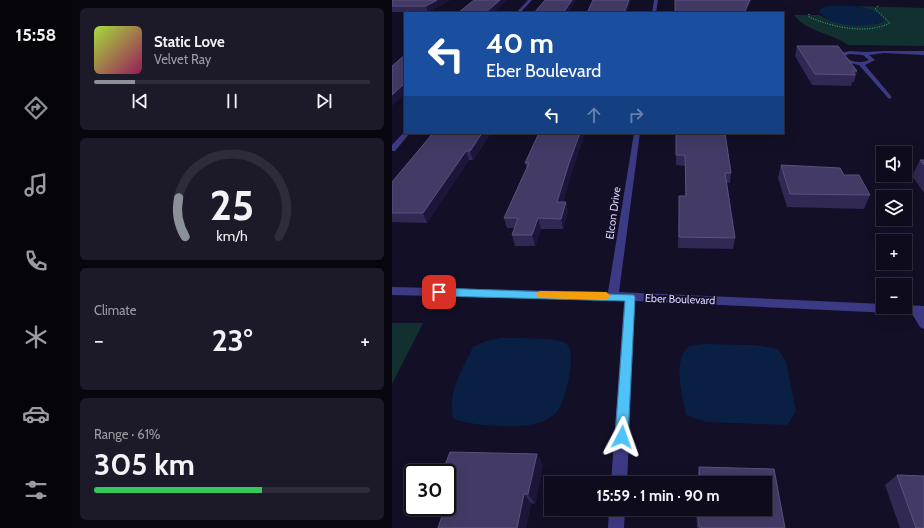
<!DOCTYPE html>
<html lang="en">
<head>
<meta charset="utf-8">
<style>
	:root { --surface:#0e0b1c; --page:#1c1929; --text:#f1f3f6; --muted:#9b9ba3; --line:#2e2b3b; --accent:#8c9099 }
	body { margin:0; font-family:Cabin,sans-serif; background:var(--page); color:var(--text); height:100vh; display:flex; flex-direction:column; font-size:15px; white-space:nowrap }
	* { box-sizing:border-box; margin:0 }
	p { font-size:13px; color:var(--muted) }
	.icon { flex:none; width:22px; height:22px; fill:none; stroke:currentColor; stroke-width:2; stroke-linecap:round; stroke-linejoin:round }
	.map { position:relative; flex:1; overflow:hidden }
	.side { display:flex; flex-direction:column; gap:8px; padding:8px; background:#08060f; width:320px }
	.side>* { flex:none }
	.top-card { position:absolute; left:12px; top:12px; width:380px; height:122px; border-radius:0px; box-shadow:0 4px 16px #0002,0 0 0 1px var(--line); background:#1a4fa0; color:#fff; overflow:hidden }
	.buttons { position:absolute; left:484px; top:146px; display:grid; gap:8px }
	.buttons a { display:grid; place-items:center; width:36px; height:36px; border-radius:0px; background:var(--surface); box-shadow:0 4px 16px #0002,0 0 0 1px var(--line); font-size:20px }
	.speed { position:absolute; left:12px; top:464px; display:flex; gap:8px; font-size:20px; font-weight:700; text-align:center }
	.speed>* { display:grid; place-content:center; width:52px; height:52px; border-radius:50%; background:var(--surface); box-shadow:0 4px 16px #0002,0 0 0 1px var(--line); line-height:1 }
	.speed .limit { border:2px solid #111; border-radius:6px; background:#fff; color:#111 }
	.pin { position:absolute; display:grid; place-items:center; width:34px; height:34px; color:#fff; margin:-17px; border-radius:8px; box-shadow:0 2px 6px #0006 }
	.me { position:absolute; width:44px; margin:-22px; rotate:4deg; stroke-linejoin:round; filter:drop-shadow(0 0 3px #0008) }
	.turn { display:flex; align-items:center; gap:14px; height:84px; padding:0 16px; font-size:18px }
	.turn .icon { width:52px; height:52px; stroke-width:2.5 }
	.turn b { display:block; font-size:28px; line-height:34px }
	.lanes { display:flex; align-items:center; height:38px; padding:0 16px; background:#0003; justify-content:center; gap:20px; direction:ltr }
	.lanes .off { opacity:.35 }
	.big { font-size:30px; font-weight:700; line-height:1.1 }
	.side .card { flex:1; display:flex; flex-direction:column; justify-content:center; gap:6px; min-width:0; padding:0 14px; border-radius:6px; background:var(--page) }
	.side .dial { align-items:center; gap:0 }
	.dial svg { height:104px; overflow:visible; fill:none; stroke:var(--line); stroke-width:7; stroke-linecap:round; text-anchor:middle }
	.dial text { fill:var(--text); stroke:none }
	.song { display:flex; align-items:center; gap:12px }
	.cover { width:48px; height:48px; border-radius:6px; background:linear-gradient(135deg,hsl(80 70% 55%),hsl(330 70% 35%)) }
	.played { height:4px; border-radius:2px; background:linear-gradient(90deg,var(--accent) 15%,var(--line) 15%) }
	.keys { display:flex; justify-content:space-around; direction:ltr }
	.heat { display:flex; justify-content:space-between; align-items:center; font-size:22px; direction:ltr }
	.charge { height:6px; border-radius:3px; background:linear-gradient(90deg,#34c759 61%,var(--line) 0) }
	.trip { position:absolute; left:152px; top:476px; width:228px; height:40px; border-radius:0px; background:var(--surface); box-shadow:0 4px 16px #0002,0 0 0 1px var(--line); font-weight:700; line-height:40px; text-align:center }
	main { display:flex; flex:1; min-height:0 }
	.dock { display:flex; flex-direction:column; width:72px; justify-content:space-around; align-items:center; background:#06040b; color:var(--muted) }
	.dock .icon { width:28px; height:28px }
	.dock .on { color:var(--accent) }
	.dock b { font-size:18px; color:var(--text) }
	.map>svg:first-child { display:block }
</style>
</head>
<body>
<main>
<nav class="dock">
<b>15:58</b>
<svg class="icon on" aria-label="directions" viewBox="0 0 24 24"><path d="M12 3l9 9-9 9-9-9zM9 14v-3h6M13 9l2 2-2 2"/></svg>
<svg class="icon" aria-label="music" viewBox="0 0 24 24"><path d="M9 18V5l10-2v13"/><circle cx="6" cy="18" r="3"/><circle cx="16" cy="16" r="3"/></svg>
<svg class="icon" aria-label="phone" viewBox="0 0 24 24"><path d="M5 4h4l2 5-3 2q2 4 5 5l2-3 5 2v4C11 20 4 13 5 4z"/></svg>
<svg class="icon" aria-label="climate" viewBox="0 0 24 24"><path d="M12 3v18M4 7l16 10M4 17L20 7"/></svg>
<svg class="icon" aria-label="car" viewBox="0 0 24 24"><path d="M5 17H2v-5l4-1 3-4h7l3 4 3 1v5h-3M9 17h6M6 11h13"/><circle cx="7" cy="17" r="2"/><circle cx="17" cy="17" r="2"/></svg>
<svg class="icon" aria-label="filters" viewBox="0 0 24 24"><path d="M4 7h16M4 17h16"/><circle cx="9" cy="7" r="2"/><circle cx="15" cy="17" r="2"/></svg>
</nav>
<section class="side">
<div class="card">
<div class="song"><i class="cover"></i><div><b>Static Love</b><p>Velvet Ray</p></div></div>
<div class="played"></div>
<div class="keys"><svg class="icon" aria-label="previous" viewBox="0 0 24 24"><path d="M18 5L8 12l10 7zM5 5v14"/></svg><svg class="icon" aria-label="pause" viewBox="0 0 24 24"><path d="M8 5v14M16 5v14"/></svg><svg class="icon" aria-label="next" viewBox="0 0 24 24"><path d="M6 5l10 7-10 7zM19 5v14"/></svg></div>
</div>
<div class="card dial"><svg viewBox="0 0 100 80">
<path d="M14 69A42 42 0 1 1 86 69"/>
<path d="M14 69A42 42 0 0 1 9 39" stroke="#8c9099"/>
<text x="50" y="56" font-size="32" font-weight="700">25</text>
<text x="50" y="72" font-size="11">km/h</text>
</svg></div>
<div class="card"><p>Climate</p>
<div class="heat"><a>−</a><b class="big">23°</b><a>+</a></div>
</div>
<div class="card"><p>Range · 61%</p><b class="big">305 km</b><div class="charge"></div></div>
</section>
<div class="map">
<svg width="532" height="528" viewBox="0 0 532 528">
	<rect width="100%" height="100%" fill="#130f26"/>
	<path fill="#12302f" d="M465,6l67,2v38l-76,-1c-16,-12 -42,-13 -54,-30h25l12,6 14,3h32l7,-3 -18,-13z
		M0,323h31l-31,61z"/>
	<path fill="#0a1f44" d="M437,6c18,0 46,-3 56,15 -15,6 -38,6 -53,0 -5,-2 -9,-6 -13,-9l2,-4z
		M109,338c13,0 54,-1 64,5 14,8 0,56 -7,67 -2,4 -10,9 -14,11 -19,9 -72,5 -91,-2 -5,-29 8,-47 20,-72l13,-6z
		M312,344l52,1 22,4 8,12 10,51 -9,13 -80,-3 -21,-7c-4,-21 -14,-54 3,-69z"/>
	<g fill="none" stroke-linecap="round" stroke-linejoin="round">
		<path stroke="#2fb8b0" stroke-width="1" stroke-dasharray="1 1.5" stroke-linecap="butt" d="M417,14v3c23,10 57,18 81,6l-15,-14 4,-4"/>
		<path fill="#3d3a85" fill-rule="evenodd" d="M136,0h4l-12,13h-4z
			M262,0h4l-2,13h-4z
			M458,51l15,1 19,-1h40v4l-40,-2 -15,2 6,5 -10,5 26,31v2l-2,1 -30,-34 -14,-3 -8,-6 4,-3zM458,54l13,1 6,5c-9,4 -18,2 -26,-4z
			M13,131v2h5l-15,18h-3v-6z
			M242,133h6l-21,159 264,12v3h22v-2l19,1v23l-4,-2 -8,-13 -277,-13 -8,182h-16l13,-182 -232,-6v-8l216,5z
			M217,509h16l-1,19h-16z"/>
	</g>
	<path fill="#312854" d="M0,0h58l-22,12h-36z
		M405,46l60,25 -3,11h-2l-1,4 -39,-1 -17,-29z
		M99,133l-18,27h-4l-42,63 -35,-1v-40z
		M147,133h46l-14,41 -8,28h3l2,10 -5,17h-22l-6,17h-20l-3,-11 2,-7h-7l-3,-10 23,-50 -2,-5z
		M284,133l55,40 -1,10h-3l8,55 -2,11 -55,-1 1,-52h6v-30l-9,-1z
		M528,160h4v33l-12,-17z
		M389,165l63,10 26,20 -6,14 -77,-2 -9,-29z
		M151,464l-8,40 -4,-1 -5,25h-88l6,-20 -2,-1h5z
		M307,467l75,2 11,59h-88l-1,-14 1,-5h68v-26h-68v-5z
		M505,475l27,53h-24l-15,-43z"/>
	<path fill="#1d163a" d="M45,0h13l-22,12 -2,-6z
		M108,0h7l-14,13h-8z
		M180,0h4l-8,13h-5z
		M237,0h2l-4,13h-3z
		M358,0h2l-6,13h-2z
		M13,83v11l-13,12v-11z
		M90,133h9l-18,27 -3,-9z
		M188,133h5l-14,41 -11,38 -3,-10 12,-39z
		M74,151l3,9 -42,63 -4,-10z
		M174,202l2,10 -5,17 -2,-10z
		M146,218l3,11 -6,17 -3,-11z
		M145,454l6,10 -8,40 -7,-10z
		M132,494l7,9 -5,25h-9z"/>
	<path fill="#433a66" stroke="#5a527e" d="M0,0h45l-11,6h-34z
		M82,0h26l-15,13h-27z
		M153,0h27l-9,13h-29z
		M201,0h36l-5,13h-37z
		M283,0h75l-6,13h-69z
		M405,46h41l19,25h-5l3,4 -40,-1z
		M13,55v28l-13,12v-29z
		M41,133h49l-12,18h-4l-43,62h-31v-31z
		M147,133h41l-11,30 -12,39h9l-5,17 -23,-1 -6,17h-20l6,-17h-14l25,-55h-4z
		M284,133h49l6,40h-6l10,65 -56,-1v-41h7l-1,-41h-9z
		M528,160h4v5z
		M389,165l59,3 4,7h15l11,20 -80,-1z
		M58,452l87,2 -9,40h-4l-7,34h-79l7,-21h2v-34h-5z
		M307,467l75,2 11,59h-83v-1h-3l-1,-18h67v-26h-65z
		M505,475l27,1v52h-8z"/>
	<path fill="#4fc3f7" stroke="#337fa1" d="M47,288l195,7 1,2 -7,140 -2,4 -4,2 -5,-2 -2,-4 10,-136 -186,-5 -5,-4z"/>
	<path fill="#f59e0b" d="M148,291l66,1 5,4 -5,4 -66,-2 -5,-4z"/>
	<g text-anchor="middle" stroke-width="4" stroke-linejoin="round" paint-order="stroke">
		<g font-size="11" fill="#d9d4ff" stroke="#130f26">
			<text transform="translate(221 213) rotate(-82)" y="4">Elcon Drive</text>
			<text transform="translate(288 299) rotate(2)" y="4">Eber Boulevard</text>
		</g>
	</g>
</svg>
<div class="buttons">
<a><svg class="icon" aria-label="sound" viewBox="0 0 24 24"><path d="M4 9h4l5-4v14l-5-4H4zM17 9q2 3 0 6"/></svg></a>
<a><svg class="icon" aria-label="layers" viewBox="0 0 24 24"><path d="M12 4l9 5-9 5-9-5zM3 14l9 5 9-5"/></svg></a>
<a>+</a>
<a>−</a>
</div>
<div class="speed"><div class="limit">30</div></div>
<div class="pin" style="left:47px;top:292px;background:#d93025"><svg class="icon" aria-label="arrive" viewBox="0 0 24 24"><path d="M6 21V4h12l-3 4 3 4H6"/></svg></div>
<svg class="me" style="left:230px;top:437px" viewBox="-20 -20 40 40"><path d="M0-17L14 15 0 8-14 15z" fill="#4fc3f7" stroke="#fff" stroke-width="4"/></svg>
<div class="trip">15:59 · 1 min · 90 m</div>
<div class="top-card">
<div class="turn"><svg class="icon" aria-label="left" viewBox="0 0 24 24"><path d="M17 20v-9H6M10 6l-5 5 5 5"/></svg><div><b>40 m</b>Eber Boulevard</div></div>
<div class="lanes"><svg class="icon" aria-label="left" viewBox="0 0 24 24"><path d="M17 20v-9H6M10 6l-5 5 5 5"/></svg><svg class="icon off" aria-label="ahead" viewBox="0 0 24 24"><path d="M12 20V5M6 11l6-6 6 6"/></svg><svg class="icon off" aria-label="right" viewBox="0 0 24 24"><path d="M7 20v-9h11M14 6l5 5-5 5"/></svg></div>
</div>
</div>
</main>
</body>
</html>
